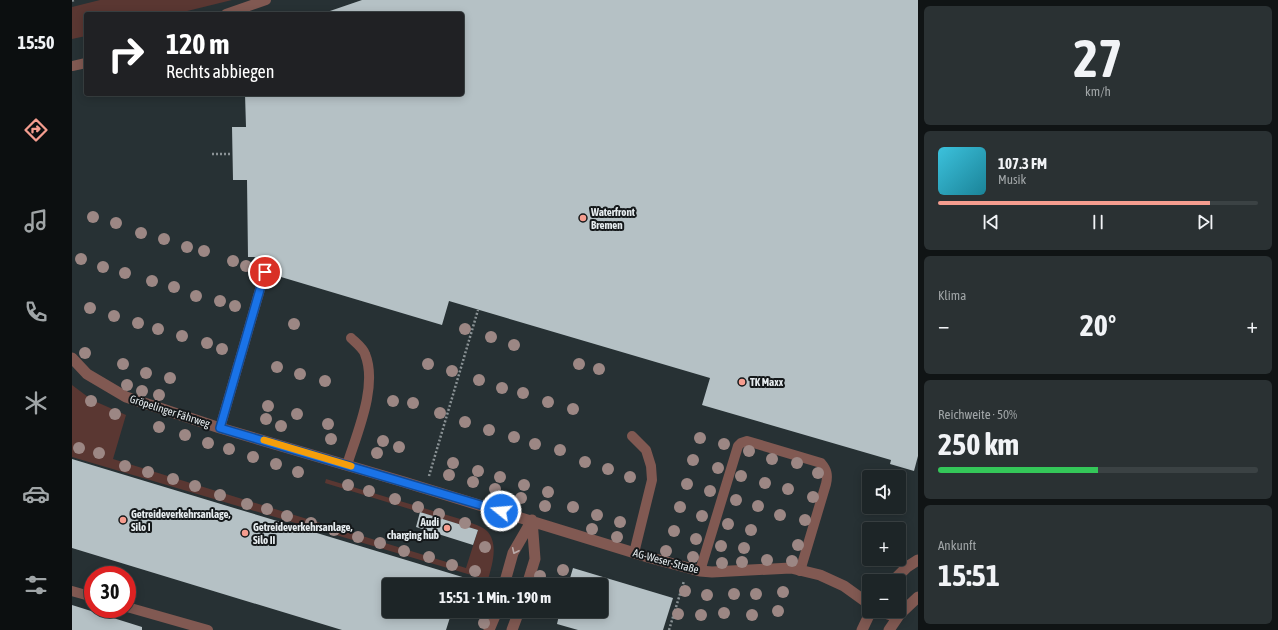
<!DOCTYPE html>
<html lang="de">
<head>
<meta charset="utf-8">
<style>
	:root { --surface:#1d2527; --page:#2a3133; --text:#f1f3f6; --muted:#a0a5a7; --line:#3b4244; --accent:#f59d8f }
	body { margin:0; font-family:"Asap Condensed",sans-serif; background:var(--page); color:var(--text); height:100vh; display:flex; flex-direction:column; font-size:15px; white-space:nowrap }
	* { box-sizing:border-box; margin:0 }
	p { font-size:13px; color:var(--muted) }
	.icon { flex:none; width:22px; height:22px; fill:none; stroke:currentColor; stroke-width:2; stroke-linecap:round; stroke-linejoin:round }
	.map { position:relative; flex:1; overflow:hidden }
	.details { display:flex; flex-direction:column; gap:6px; padding:6px; background:#101415; width:360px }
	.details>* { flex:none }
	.top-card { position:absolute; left:12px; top:12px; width:380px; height:84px; border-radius:4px; box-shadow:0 2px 10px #0003,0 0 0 1px var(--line); background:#202124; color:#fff; overflow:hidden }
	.tools { position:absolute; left:790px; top:470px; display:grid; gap:8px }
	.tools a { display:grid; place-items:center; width:44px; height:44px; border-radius:4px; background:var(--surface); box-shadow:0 2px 10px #0003,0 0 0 1px var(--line); font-size:20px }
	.speed { position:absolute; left:12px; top:566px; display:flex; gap:8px; font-size:20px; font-weight:700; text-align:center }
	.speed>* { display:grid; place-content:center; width:52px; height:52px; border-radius:50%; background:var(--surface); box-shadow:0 2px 10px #0003,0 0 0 1px var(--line); line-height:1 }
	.speed .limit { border:6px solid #d22; background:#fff; color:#111 }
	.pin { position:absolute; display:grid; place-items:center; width:34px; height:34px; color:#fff; margin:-17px; border:2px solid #fff; border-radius:50%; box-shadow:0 1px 4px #0007 }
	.me { position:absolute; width:44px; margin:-22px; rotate:287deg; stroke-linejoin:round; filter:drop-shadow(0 0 3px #0008) }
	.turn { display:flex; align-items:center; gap:14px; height:84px; padding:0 16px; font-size:18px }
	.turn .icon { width:52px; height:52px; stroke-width:2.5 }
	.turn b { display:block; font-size:28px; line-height:34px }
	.big { font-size:30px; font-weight:700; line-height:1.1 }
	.details .tile { flex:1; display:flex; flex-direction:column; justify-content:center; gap:6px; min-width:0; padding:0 14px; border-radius:6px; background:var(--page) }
	.details .dial { align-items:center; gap:0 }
	.dial b { font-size:52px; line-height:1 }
	.song { display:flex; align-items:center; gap:12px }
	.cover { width:48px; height:48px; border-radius:6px; background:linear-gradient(135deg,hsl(190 70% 55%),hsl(190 70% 35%)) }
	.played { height:4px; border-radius:2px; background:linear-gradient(90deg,var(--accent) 85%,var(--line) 85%) }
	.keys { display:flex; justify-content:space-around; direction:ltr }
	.heat { display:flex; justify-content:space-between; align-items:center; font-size:22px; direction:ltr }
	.charge { height:6px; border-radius:3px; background:linear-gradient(90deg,#34c759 50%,var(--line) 0) }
	.trip { position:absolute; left:310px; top:578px; width:226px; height:40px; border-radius:4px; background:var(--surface); box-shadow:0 2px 10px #0003,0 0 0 1px var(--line); font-weight:700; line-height:40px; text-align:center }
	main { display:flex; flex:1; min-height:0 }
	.dock { display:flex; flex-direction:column; width:72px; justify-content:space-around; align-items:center; background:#0c0f10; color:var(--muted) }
	.dock .icon { width:28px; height:28px }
	.dock .selected { color:var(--accent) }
	.dock b { font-size:18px; color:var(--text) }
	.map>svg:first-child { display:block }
</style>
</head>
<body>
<main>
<nav class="dock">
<b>15:50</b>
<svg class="icon selected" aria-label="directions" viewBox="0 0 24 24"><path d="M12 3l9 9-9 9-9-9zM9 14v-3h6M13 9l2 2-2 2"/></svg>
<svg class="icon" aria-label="music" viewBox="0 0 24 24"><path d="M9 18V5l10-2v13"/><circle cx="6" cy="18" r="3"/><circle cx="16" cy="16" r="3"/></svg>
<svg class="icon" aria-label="phone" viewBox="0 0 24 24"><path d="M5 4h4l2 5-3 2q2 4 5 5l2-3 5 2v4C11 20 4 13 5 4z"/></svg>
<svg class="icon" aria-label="climate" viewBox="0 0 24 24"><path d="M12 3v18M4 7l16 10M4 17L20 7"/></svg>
<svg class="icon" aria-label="car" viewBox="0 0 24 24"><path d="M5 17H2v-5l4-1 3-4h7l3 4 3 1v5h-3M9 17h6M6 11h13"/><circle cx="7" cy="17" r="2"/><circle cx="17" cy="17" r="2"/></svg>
<svg class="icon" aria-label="filters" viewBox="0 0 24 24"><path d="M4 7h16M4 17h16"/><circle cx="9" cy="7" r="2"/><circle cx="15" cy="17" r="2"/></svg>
</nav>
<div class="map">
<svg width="846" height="630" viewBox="0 0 846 630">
	<rect width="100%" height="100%" fill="#273134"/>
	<path fill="#5a3732" d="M28,0h132l-57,14h-89v22l-14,3v-32z
		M0,385l20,15 34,15 -13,44 353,109 12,-38 -153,-47 1,-4 141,42c6,3 15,5 20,10 12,13 5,34 1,49l-416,-123z"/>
	<path fill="#b5c1c5" d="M290,0h556v456l-4,15 -24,-7 1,-4 -189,-55 8,-27 -261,-77 -7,24 -171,-51v-4l-4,-4h-4l-4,4 -8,-2 4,-11h-7l-1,-77h-14l-1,-53h14l-1,-33h217v-80h-134l-1,-2z
		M0,459l407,123v3h-90v26h63l-6,19h-104l-270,-82z
		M348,512l58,18 -5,15 -57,-18z
		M501,568l100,30 -10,32h-85l-21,-6 3,-13h41v-26h-33z
		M0,605l70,22v3h-70z"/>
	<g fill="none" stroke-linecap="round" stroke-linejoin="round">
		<path stroke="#8a9295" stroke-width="2.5" stroke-dasharray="2 2" stroke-linecap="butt" d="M0,1l2,-1
			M140,154h20
			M357,476l49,-166
			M597,630l15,-49"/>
		<path stroke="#815952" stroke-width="10" d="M154,14l40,-14
			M0,66l14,-3
			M148,428l45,-156
			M560,436l14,14 5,16 1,14 -18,73
			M275,465c10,-32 31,-79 18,-111 -2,-6 -10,-12 -14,-16
			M628,571l38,-125 3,-3 6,-2 74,22c6,7 7,12 5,21l-26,87
			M0,591l21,6
			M55,607l81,23"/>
		<path stroke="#815952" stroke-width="11" d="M0,358l15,16 39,23 94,31 184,54 247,76 49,13 12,1 79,-4 29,7 24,11 25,18
			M432,585l9,-32 19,-33
			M455,585l8,-26 -3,-39
			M417,630l8,-19
			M440,630l7,-19"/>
		<path stroke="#815952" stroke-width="11" d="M821,581l14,-14 11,-7
			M807,611l12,4 9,-1
			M790,630l9,-19
			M817,630l11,-16 18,-17"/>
	</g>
	<g fill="#9c8784">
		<circle cx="21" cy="217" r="6"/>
		<circle cx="44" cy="223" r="6"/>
		<circle cx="69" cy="233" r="6"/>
		<circle cx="92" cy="239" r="6"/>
		<circle cx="115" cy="247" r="6"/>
		<circle cx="132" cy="251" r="6"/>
		<circle cx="9" cy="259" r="6"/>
		<circle cx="161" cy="261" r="6"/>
		<circle cx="174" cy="266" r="6"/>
		<circle cx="31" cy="267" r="6"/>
		<circle cx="53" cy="273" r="6"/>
		<circle cx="80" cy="281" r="6"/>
		<circle cx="102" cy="287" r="6"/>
		<circle cx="124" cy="296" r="6"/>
		<circle cx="148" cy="301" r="6"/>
		<circle cx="163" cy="306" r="6"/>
		<circle cx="18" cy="308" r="6"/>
		<circle cx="42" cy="316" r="6"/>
		<circle cx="66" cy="323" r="6"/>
		<circle cx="222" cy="324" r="6"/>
		<circle cx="86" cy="329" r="6"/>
		<circle cx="393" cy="329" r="6"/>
		<circle cx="110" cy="336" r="6"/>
		<circle cx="419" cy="337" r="6"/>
		<circle cx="135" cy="343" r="6"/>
		<circle cx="442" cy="345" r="6"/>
		<circle cx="150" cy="349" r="6"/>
		<circle cx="13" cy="353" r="6"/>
		<circle cx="51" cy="364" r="6"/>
		<circle cx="356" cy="364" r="6"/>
		<circle cx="507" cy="364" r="6"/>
		<circle cx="205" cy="367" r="6"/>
		<circle cx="527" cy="369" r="6"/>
		<circle cx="380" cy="371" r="6"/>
		<circle cx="74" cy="373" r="6"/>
		<circle cx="228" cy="374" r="6"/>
		<circle cx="98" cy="378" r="6"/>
		<circle cx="407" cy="380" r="6"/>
		<circle cx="253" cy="381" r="6"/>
		<circle cx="55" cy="385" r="6"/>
		<circle cx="430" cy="388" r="6"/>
		<circle cx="70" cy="391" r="6"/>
		<circle cx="451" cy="393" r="6"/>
		<circle cx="87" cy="395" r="6"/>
		<circle cx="19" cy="401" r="6"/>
		<circle cx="321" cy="401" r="6"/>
		<circle cx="476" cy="402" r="6"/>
		<circle cx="341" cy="403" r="6"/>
		<circle cx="196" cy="406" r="6"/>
		<circle cx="501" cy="409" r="6"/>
		<circle cx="368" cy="413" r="6"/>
		<circle cx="43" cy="414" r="6"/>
		<circle cx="225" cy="414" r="6"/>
		<circle cx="194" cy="419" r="6"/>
		<circle cx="393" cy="422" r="6"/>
		<circle cx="256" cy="424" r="6"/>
		<circle cx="209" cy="426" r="6"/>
		<circle cx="87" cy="427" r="6"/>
		<circle cx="417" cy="430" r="6"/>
		<circle cx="113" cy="435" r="6"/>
		<circle cx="442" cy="437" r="6"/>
		<circle cx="628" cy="438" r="6"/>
		<circle cx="259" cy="439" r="6"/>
		<circle cx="311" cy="441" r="6"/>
		<circle cx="136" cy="443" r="6"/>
		<circle cx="463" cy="444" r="6"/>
		<circle cx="652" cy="444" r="6"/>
		<circle cx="327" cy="447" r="6"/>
		<circle cx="7" cy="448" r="6"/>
		<circle cx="157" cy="449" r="6"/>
		<circle cx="488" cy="450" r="6"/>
		<circle cx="677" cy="451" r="6"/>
		<circle cx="27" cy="453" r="6"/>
		<circle cx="305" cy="453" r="6"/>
		<circle cx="181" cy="457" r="6"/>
		<circle cx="700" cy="459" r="6"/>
		<circle cx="621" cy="460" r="6"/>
		<circle cx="513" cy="462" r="6"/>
		<circle cx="381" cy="463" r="6"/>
		<circle cx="725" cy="463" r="6"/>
		<circle cx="204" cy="464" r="6"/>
		<circle cx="53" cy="466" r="6"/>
		<circle cx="646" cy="468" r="6"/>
		<circle cx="536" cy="469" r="6"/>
		<circle cx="406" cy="471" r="6"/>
		<circle cx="76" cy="472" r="6"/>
		<circle cx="226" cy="472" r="6"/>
		<circle cx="746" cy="473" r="6"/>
		<circle cx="377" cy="475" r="6"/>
		<circle cx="669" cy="476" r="6"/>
		<circle cx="428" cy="477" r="6"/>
		<circle cx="558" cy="477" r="6"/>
		<circle cx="101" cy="479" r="6"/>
		<circle cx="401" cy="482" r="6"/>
		<circle cx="693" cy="483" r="6"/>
		<circle cx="615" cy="484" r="6"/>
		<circle cx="276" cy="485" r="6"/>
		<circle cx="452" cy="485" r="6"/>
		<circle cx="123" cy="486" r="6"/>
		<circle cx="423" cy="489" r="6"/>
		<circle cx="716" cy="489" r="6"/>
		<circle cx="297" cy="491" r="6"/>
		<circle cx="638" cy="491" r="6"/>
		<circle cx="476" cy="492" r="6"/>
		<circle cx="148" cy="495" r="6"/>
		<circle cx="741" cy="497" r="6"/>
		<circle cx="449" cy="498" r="6"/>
		<circle cx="323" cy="499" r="6"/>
		<circle cx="664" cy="500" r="6"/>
		<circle cx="175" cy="504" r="6"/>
		<circle cx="473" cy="506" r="6"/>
		<circle cx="686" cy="506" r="6"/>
		<circle cx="346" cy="507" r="6"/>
		<circle cx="501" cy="507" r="6"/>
		<circle cx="608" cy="507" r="6"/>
		<circle cx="195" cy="509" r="6"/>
		<circle cx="367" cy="514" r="6"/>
		<circle cx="525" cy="515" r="6"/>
		<circle cx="708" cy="515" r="6"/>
		<circle cx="215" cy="516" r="6"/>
		<circle cx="630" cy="516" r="6"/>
		<circle cx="733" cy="520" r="6"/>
		<circle cx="548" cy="522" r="6"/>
		<circle cx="239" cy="523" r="6"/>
		<circle cx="393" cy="523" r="6"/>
		<circle cx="656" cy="524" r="6"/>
		<circle cx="520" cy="529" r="6"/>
		<circle cx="262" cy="530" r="6"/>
		<circle cx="679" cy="530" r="6"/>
		<circle cx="602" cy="531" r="6"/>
		<circle cx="286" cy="537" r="6"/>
		<circle cx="545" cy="537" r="6"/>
		<circle cx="624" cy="539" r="6"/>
		<circle cx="308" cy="543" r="6"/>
		<circle cx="726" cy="545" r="6"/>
		<circle cx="649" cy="546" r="6"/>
		<circle cx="413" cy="547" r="6"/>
		<circle cx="672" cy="548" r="6"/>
		<circle cx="332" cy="551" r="6"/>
		<circle cx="594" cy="551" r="6"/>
		<circle cx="357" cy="557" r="6"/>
		<circle cx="621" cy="557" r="6"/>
		<circle cx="695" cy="560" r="6"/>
		<circle cx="720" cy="561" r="6"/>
		<circle cx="670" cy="562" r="6"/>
		<circle cx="650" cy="563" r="6"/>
		<circle cx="380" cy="565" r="6"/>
		<circle cx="491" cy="570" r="6"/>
		<circle cx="403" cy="571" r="6"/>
		<circle cx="468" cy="576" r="6"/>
		<circle cx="613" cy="591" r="6"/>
		<circle cx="711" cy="592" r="6"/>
		<circle cx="662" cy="594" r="6"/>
		<circle cx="684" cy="594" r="6"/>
		<circle cx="635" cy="595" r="6"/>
		<circle cx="706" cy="611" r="6"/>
		<circle cx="652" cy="613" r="6"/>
		<circle cx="606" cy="614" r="6"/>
		<circle cx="629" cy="615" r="6"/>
		<circle cx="680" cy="615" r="6"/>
		<circle cx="412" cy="623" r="6"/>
	</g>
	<defs><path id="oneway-chevron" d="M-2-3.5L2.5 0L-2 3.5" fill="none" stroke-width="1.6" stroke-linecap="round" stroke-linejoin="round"/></defs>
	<use stroke="#b9aaa8" href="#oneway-chevron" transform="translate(443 551) rotate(115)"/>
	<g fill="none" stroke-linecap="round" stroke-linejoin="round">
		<g stroke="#114b97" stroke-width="10">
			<path id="route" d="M193,272l-45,156 281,83"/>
		</g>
		<use href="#route" stroke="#1a73e8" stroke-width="7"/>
		<path stroke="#f59e0b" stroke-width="7" d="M192,440l87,26"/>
	</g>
	<g fill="#f59d8f" stroke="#14181a" stroke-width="1.5">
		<circle cx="511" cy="218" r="4"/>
		<circle cx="670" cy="382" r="4"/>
		<circle cx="51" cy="520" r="4"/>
		<circle cx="375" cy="528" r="4"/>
		<circle cx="173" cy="533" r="4"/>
	</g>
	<g text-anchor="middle" stroke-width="4" stroke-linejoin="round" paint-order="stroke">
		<g font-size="11" font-weight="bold" fill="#e6ecef" stroke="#14181a" text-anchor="start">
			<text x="519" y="216">Waterfront<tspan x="519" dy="13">Bremen</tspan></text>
			<text x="678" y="386">TK Maxx</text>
			<text x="59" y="518">Getreideverkehrsanlage,<tspan x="59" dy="13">Silo I</tspan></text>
			<text x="367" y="526" text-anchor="end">Audi<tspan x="367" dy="13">charging hub</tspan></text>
			<text x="181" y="531">Getreideverkehrsanlage,<tspan x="181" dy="13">Silo II</tspan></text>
		</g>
		<g font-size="11" fill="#e6ecef" stroke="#14181a">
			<text transform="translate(98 411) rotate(18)" y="4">Gröpelinger Fährweg</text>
			<text transform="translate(594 561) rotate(15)" y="4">AG-Weser-Straße</text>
		</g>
	</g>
</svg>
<div class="tools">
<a><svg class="icon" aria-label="sound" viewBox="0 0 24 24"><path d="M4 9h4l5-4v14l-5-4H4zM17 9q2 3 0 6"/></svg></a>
<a>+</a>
<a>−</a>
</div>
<div class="speed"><div class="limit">30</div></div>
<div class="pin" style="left:193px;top:272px;background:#d93025"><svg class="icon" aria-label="arrive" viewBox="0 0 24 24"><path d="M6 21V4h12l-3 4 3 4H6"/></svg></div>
<svg class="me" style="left:429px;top:511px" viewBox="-20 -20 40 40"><circle r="17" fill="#1a73e8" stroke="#fff" stroke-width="3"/><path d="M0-11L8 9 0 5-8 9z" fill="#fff"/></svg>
<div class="trip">15:51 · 1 Min. · 190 m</div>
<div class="top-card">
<div class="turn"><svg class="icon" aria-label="right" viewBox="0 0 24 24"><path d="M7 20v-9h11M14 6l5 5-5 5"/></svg><div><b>120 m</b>Rechts abbiegen</div></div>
</div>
</div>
<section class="details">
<div class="tile dial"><b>27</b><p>km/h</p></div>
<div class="tile">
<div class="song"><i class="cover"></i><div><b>107.3 FM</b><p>Musik</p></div></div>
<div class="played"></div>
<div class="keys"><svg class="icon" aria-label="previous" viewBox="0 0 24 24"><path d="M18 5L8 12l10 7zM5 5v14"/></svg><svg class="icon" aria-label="pause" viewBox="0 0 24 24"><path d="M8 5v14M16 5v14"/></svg><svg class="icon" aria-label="next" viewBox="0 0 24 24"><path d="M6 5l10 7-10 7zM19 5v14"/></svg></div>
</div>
<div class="tile"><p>Klima</p>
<div class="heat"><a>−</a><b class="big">20°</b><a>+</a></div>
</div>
<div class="tile"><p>Reichweite · 50%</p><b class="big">250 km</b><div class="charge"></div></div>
<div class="tile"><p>Ankunft</p><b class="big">15:51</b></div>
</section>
</main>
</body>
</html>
